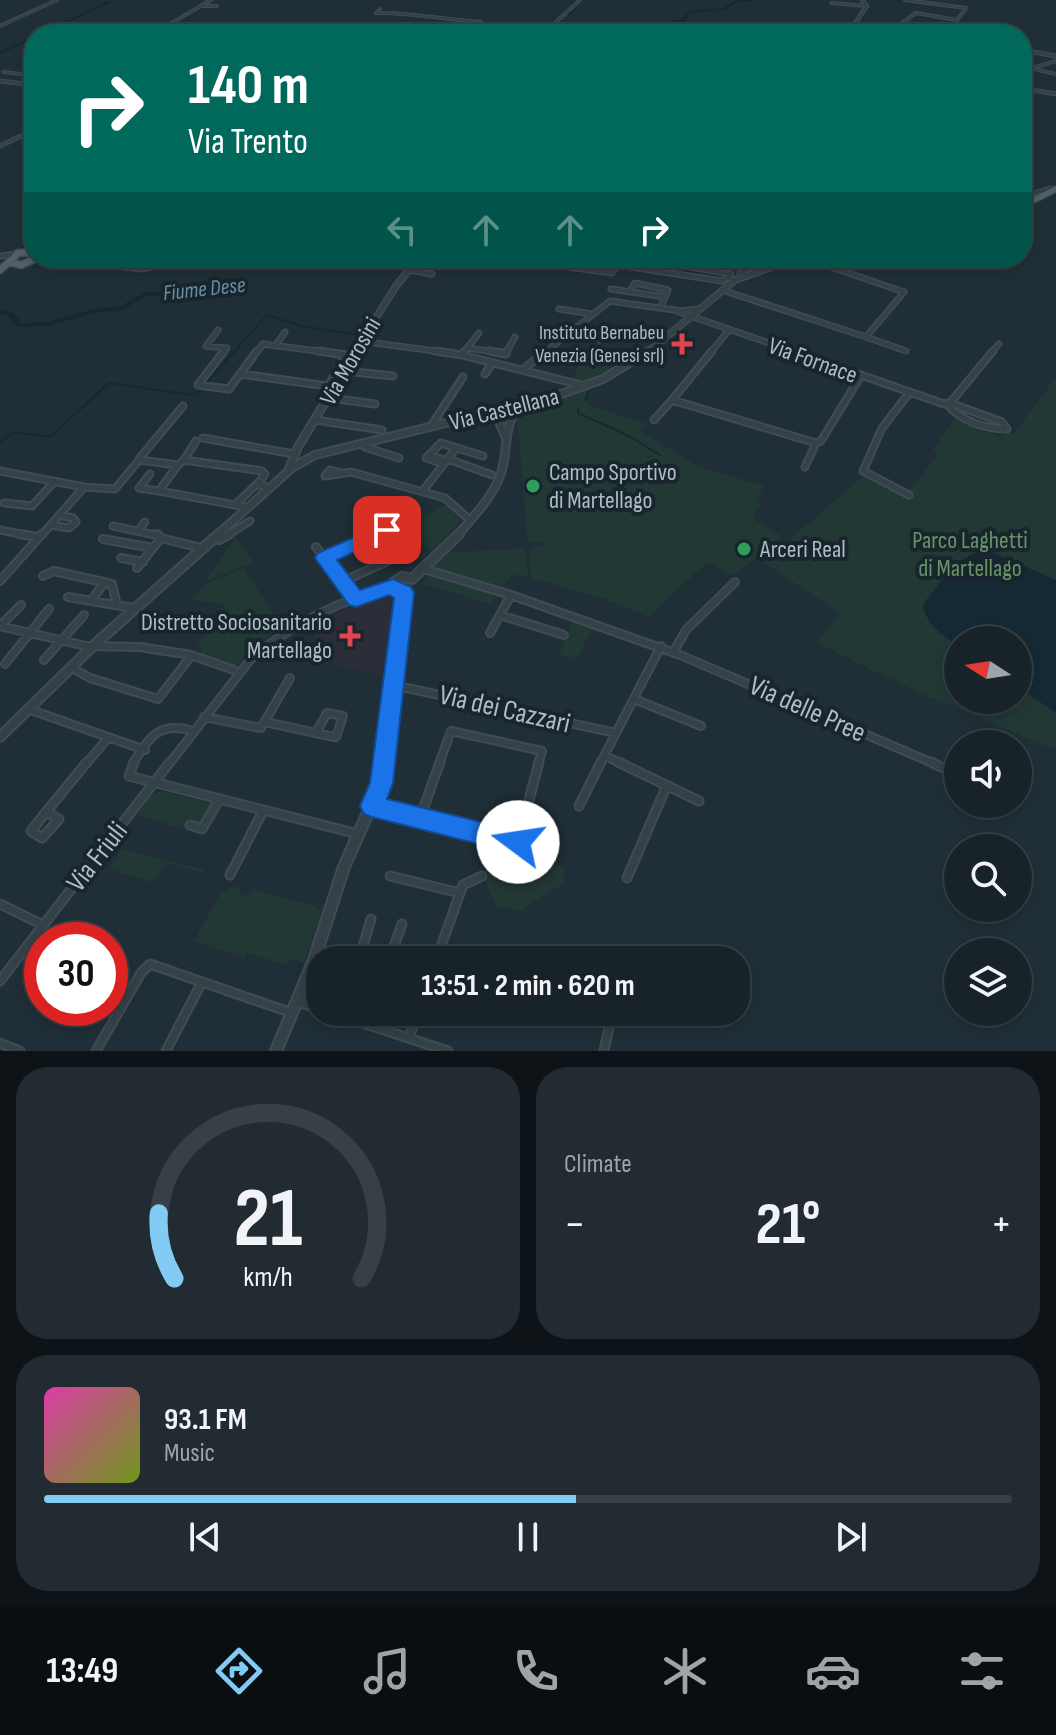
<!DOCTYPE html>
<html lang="en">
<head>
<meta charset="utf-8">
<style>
	:root { --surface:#182329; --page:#212b31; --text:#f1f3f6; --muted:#9fa4a8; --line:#364046; --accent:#81cbf5 }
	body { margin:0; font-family:"Sofia Sans Condensed",sans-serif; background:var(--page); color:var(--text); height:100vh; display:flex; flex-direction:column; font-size:30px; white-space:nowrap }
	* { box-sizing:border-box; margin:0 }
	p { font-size:26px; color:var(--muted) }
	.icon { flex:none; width:44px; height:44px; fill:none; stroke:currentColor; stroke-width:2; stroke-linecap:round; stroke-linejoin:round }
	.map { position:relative; height:1051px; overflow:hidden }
	.drawer { display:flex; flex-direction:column; gap:16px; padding:16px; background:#0d1317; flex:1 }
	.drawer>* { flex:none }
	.hud { position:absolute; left:24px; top:24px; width:1008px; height:244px; border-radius:32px; box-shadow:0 4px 12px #0003,0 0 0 2px var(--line); background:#00695c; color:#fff; overflow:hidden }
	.needle { width:52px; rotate:282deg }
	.controls { position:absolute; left:944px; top:626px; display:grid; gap:16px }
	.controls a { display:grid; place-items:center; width:88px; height:88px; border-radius:50%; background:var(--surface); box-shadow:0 4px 12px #0003,0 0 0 2px var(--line); font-size:40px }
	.speed { position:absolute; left:24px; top:922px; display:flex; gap:16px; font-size:40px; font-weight:700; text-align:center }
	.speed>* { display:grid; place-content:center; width:104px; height:104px; border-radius:50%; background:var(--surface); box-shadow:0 4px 12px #0003,0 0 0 2px var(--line); line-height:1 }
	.speed .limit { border:12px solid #d22; background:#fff; color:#111 }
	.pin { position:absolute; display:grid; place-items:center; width:68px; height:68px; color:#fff; margin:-34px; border-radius:16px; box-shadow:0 4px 12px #0006 }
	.me { position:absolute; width:88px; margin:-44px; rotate:284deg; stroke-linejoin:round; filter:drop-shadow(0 0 6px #0008) }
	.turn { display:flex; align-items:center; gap:28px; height:168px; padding:0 32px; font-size:36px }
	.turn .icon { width:104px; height:104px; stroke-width:2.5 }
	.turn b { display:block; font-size:56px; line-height:68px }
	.lanes { display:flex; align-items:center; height:76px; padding:0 32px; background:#0003; justify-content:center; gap:40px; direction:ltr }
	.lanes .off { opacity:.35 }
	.big { font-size:60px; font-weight:700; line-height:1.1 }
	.drawer .card { flex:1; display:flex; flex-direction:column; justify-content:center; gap:12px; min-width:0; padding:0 28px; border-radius:32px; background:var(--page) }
	.drawer .dial { align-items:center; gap:0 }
	.dial svg { height:208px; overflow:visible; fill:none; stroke:var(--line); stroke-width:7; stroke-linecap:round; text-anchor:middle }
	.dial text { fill:var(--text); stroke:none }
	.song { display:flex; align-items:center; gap:24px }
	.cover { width:96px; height:96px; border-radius:12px; background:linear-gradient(135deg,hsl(320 70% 55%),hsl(80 70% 35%)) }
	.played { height:8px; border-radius:4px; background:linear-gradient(90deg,var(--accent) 55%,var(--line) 55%) }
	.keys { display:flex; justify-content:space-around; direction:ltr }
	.heat { display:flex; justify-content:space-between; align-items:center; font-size:44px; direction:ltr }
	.drawer .tiles { flex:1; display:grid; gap:16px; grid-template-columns:1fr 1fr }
	.card:last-child { grid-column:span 2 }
	.trip { position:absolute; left:306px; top:946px; width:444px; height:80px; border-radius:32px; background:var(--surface); box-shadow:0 4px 12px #0003,0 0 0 2px var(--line); font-weight:700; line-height:80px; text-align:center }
	.menu { display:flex; height:128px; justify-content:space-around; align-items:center; background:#0a0e10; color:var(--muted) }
	.menu .icon { width:56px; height:56px }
	.menu .active { color:var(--accent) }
	.menu b { font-size:36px; color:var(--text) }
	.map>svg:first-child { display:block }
</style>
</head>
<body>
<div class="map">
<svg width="1056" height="1051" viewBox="0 0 1056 1051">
	<rect width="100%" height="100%" fill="#202f37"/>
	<path fill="#2b2d38" d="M377,595l17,2 -12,78 -69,-13 2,-38z"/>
	<path fill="#223835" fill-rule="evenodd" d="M588,347l14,3 -7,11 22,7 -35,16 -11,-3 12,-23h3l-3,-1z
		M1056,377v373l-136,-57 -103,-50 23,-30 -77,-51 103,-88 40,21 32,-41 -5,-5 21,-29 44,16 17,-4zM958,640h60v60h-60z
		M586,390l2,3 -5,7 10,7 53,16 -5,8 56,35 67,20 -9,16 6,2 -9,14 31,19 -49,38 -27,-13 -58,55 -41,-17 -77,-22 -2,-30 16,-2 -1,-4 -16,1 -11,-125 10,-10z
		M448,504l14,15 -31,32 -24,-28 6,-3 -7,2 -12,-13 27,8z
		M236,537l17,25 -47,19h-1z
		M525,548l3,28 -16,-1 -11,14 -72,-22 14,-14z
		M243,568l40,59 -32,22 -16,17 -35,-13 3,-5 -6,-2 28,-41 -28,-5 -8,3 14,-18z
		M429,574l76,22 1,1 -1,3 -10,-3 -4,7 -68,-20z
		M574,619l20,6 -18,36 -17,-7z
		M162,791l48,12 1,3 -11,16 -12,-3 -8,9 -43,-13 14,-20z
		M122,849l83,21 -1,3 -38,-10 -13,20 -44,-14z
		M530,851l34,17v15l-42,27 -25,-3 -15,-31z
		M236,885l6,11 13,-6 61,16v3l6,1 -18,53 -13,-4 -4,6 -40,-12 -3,5 -50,-17 26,-47z"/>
	<path fill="#142933" d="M987,550l69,30v133l-38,-26v-47h-60v6c-17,-12 -32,-21 -35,-42 17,-20 37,-52 64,-54z"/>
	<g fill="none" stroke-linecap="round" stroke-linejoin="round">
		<path stroke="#142933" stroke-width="2" d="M95,8l14,-6
			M569,14l12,-14
			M858,23l12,-17 -5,-6
			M40,34l52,-24
			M842,34l11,-11
			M0,53l34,-16
			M20,249l14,-7
			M413,270l10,-12
			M368,336l13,-22
			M206,383l61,-68 34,11 59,9
			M586,399l3,-8
			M578,408v5l51,23 31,19
			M0,442l14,-10 36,5 59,-54 83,12 10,-6"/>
		<path fill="#142933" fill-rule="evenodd" d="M735,0h28l-26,2 -13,8 -34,3 -6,9 -29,4 -2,-1 28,-5 8,-9 34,-3z
			M232,282l4,2 -1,2 -20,1 -36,10 -32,-1 -25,14 -27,3 -47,13 -31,1 -10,-12 -7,-1v-4c13,1 14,3 22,13l26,-1 46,-13 26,-3 26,-14 33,1 36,-10z"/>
		<g stroke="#404c54" stroke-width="4">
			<path id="minor-far5" d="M905,0l61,8 -9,12 -41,-7 -21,15 30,6
				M831,3l36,3
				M203,6h14
				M380,9l-4,4c35,-1 70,7 105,9l10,12
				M819,24l33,5
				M0,26l57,-26
				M153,34l58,-34
				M543,34l37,-34
				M1034,69l22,5
				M1026,70l30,-9
				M3,72l18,2
				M1022,88l28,5"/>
		</g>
		<g stroke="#404c54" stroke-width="5">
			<path id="minor-far4" d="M1038,91l18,3
				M0,146l34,-16
				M1022,197l29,-9"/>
		</g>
		<g stroke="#404c54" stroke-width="7">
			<path id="minor-far3" d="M0,256l16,-2
				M48,258l94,11 46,-11
				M619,258l-2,7 105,16 6,-4
				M639,258l92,16 -1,4
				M717,258l35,9 19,-7
				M575,264l3,-6
				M592,265l3,-7
				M568,267l44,6 5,-8
				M409,270l23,4
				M740,273l6,-3
				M611,289l54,8 -5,11
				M722,290l144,47 38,-45 -73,-25 -6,-6 32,-3
				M629,292l6,-9 33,7 -3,7
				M559,309l33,5
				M676,311l122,42
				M575,329l28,5 -3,6
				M218,330l-12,16 21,2 -4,5
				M602,336l12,2
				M866,337l40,14
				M360,341l90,12
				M276,345l9,-13
				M467,348l35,5
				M256,353l7,-9 70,9
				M463,353l16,-20
				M506,353l9,-16
				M544,353l66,-52 71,10 17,-2 -2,3
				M710,353l19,-23
				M991,353l8,-9"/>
		</g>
		<g stroke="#404c54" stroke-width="9">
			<path id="minor-far2" d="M224,351l-26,34 31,4 11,-15 95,13
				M318,351l28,4 -18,31
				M435,351l27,4 123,31
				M489,351l17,3 1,-3
				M712,351l-40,49 144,43 5,-2 39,-64
				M792,351l152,53 6,-1 43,-52
				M462,355l3,-4
				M524,369l22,-18
				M345,371l48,5
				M240,374l17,-23
				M485,374l7,-11
				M329,398l46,6
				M947,404c13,17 39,25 60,25l-5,-7 -52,-19
				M315,420l67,10
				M654,420l18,-20
				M433,423l30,-46
				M203,438l91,16
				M364,444l1,3 34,11
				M429,455l18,6
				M139,459l44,-53
				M448,459l44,16
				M184,460l12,-19
				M444,464l-18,-6 15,-15 42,13
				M178,465l6,-5 78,11 3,3 -5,7
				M805,467l11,-24
				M0,471l84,16 31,2 24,-29 39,5 -19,26 87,16
				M150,474l-11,14 20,3
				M325,476l26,-4 94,26 24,21
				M325,476l5,-6 11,3
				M422,492l34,-44
				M909,495l-46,-24 19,-43 28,-36
				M4,503l28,3 22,-24
				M235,505l25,-24v4l7,2
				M51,525l18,3 7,-6 -3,-4 -14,-3
				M113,526l47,10
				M0,530l30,6
				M138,531l7,-9
				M41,536l43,-49
				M226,536l24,-15
				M375,536l12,-6 4,6"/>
		</g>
		<g stroke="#404c54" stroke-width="10">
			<path id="minor-far1" d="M19,534l19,3
				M157,534l4,4
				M390,534l5,6
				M213,538l6,2 11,-6
				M103,539l50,9
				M316,547l40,52
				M121,558l22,4
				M325,558l54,-24
				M137,568l24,-30 40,10
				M424,569l87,26
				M43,576l11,-5 58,13 5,21
				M0,581l42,-47
				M342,582l63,-29 -9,-11
				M68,597l65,11
				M91,601l13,-18
				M500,615l64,20
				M0,626l86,20 54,1 51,8 43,15
				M0,626l21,-21
				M490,633l21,-38 169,60 255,109
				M674,651l12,-21 49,-48
				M44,660l40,-45
				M5,664l44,-55
				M72,668l18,10 68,21 33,-43
				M393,685l223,48
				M634,699l67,27
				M28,709l117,41
				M204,717l57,11 29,-50
				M265,722l69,15h2l7,-21 -16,-3 -11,20
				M605,756l18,8
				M86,764l22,-26
				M133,764c15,-27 27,-43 60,-33
				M169,764l81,-104c40,-35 91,-60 143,-74
				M439,764l12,-33 91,20 -4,13
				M600,764l61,-118"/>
		</g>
		<g stroke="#404c54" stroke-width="11">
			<path id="minor" d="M134,762l-5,14 229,58
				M618,762l81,39
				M931,762l10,5
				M373,806l47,12
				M579,806l22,-44
				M46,812l13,7 -17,19 -11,-7z
				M46,812l41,-50
				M420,818l98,24 21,-80
				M420,818l20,-56
				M190,825l12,4 17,-29
				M230,875l33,-64
				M390,876l70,17
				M627,878l40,-93
				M0,904l43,21
				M360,956l12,4
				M438,956l13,4
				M359,960l12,-41
				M389,960l13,-36
				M436,960l27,-75 19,-9
				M528,960l1,-3
				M0,981l170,-219
				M298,1002l22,7
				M329,1012l119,39
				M409,1038l9,-26
				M0,1043l20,8
				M96,1051l45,-78 9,-9 142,49
				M166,1051l36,-69
				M604,1051l8,-39"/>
		</g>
		<g stroke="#404c54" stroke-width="5">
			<path id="tertiary-far4" d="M848,34l19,-28 -5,-6
				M1022,50l34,6
				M0,81l34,4"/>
		</g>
		<g stroke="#404c54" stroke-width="8">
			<path id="tertiary-far3" d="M354,353l42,-67 23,-28
				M647,353l88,-73 56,-20"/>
		</g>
		<g stroke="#404c54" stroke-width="10">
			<path id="tertiary-far2" d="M499,410l-2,7 8,19
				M289,469l9,-22 58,-96
				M216,536l77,-69 22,-12 241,-59 47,-17 46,-28
				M457,536c16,-19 36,-39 44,-63 8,-23 1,-47 18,-66"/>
		</g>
		<g stroke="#404c54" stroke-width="12">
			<path id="tertiary-far1" d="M412,579l47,-45
				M404,593l-9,-3 -2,-7 9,-6 10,2
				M0,737l93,-91 126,-112
				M383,764l21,-171"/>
		</g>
		<g stroke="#404c54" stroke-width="14">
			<path id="tertiary" d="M276,1051l38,-91 30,-93 37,-84 2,-21"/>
		</g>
		<g stroke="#404c54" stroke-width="7">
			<path id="primary-far1" d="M1022,206l34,-17"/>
		</g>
		<g stroke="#404c54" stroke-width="9">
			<path id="primary" d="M34,252l-16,1 -9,9 12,3 16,-7
				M781,258h19
				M0,270l9,-8"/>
		</g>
		<use href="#minor-far5" stroke="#344147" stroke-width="2"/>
		<use href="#minor-far4" stroke="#344147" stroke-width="3"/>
		<use href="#minor-far3" stroke="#344147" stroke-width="4"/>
		<use href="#minor-far2" stroke="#344147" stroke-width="5"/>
		<use href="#minor-far1" stroke="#344147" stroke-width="6"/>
		<use href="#minor" stroke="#344147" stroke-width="7"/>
		<use href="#tertiary-far4" stroke="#344147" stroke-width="3"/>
		<use href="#tertiary-far3" stroke="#344147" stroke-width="5"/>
		<use href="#tertiary-far2" stroke="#344147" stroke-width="6"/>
		<use href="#tertiary-far1" stroke="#344147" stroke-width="8"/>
		<use href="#tertiary" stroke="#344147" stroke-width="10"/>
		<use href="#primary-far1" stroke="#516067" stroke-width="5"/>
		<use href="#primary" stroke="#516067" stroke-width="6"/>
	</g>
	<path fill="#1a73e8" stroke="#114b97" stroke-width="2" d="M387,523l6,2 3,5 -3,4 -56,26 23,30 33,-11 18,8 3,6 -21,190 -6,16 131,32 9,3 4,8 -4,9 -9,3 -146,-37 -8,-3 -4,-8 10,-23 24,-185 -5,-3 -33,12 -7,-2 -34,-47 3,-5z"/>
	<g fill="#e0444e" stroke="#19252c" stroke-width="3">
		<path d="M678 332h8v8h8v8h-8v8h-8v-8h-8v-8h8z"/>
		<path d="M346 624h8v8h8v8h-8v8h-8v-8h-8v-8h8z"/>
	</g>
	<g fill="#2e9e5b" stroke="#19252c" stroke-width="3">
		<circle cx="533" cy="486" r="8"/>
		<circle cx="744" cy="549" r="8"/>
	</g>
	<g text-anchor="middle" stroke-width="8" stroke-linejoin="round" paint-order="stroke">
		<g font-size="20" fill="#aebcc4" stroke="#19252c" text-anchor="end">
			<text x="664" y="339">Instituto Bernabeu<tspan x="664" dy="23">Venezia (Genesi srl)</tspan></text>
		</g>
		<g font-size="22" font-style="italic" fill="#678fa3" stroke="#19252c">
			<text transform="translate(204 288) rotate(-6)" y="8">Fiume Dese</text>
		</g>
		<g font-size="24" fill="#aebcc4" stroke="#19252c">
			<text transform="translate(813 360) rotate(20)" y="8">Via Fornace</text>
			<text transform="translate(350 361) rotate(-60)" y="8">Via Morosini</text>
			<text transform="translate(504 409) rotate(-14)" y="8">Via Castellana</text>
		</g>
		<g font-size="24" fill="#aebcc4" stroke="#19252c" text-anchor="start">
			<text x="549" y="480">Campo Sportivo<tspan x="549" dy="28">di Martellago</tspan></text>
			<text x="760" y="557">Arceri Real</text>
			<text x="332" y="630" text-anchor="end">Distretto Sociosanitario<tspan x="332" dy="28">Martellago</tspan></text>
		</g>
		<g font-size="24" fill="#679466" stroke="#19252c">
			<text x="970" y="548">Parco Laghetti<tspan x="970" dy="28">di Martellago</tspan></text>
		</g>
		<g font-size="28" fill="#aebcc4" stroke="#19252c">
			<text transform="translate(505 708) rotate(13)" y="10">Via dei Cazzari</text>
			<text transform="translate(808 708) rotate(24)" y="10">Via delle Pree</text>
			<text transform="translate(96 856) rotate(-52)" y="10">Via Friuli</text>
		</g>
	</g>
</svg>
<div class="controls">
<a><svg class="needle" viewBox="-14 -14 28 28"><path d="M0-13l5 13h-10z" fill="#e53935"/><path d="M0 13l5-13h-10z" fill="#9fa4a8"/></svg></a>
<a><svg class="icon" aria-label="sound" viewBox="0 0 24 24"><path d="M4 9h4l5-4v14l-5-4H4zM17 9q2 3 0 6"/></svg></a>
<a><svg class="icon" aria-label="search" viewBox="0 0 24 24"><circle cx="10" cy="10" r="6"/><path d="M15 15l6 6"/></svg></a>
<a><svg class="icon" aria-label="layers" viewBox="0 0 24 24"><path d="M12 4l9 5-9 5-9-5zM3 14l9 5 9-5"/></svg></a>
</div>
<div class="speed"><div class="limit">30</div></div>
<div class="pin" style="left:387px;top:530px;background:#d93025"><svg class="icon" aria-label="arrive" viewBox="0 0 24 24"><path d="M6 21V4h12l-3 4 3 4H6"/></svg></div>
<svg class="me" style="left:518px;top:842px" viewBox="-20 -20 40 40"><circle r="19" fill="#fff"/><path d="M0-13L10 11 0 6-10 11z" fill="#1a73e8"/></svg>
<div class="trip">13:51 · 2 min · 620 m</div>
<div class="hud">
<div class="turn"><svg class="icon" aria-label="right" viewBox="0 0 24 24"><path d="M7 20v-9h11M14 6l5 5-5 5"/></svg><div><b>140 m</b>Via Trento</div></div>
<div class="lanes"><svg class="icon off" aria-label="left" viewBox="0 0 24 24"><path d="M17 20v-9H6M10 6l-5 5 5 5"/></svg><svg class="icon off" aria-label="ahead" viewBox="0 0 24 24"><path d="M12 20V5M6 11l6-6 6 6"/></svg><svg class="icon off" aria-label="ahead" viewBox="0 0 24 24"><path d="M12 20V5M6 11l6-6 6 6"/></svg><svg class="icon" aria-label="right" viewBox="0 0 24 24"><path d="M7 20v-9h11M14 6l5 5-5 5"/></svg></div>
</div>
</div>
<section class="drawer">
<div class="tiles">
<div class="card dial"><svg viewBox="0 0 100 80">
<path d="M14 69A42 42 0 1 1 86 69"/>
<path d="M14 69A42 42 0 0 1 8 44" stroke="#81cbf5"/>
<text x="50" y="56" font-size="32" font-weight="700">21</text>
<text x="50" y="72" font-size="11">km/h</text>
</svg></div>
<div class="card"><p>Climate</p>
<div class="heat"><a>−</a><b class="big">21°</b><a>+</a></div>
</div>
<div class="card">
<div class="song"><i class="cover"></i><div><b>93.1 FM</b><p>Music</p></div></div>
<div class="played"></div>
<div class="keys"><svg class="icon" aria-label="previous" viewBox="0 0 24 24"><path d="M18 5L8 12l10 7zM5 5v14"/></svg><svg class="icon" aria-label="pause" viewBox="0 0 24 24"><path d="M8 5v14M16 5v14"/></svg><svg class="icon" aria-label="next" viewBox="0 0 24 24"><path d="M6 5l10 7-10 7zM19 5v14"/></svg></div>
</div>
</div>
</section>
<nav class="menu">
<b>13:49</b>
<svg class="icon active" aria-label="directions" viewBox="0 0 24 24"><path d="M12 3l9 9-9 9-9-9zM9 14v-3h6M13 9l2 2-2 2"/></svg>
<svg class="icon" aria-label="music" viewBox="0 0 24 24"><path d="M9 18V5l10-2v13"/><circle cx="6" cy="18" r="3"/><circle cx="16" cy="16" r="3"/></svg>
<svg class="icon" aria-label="phone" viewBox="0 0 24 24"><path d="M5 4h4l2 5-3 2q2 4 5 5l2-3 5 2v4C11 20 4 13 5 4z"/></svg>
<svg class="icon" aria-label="climate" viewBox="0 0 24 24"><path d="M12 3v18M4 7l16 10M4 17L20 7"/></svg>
<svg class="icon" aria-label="car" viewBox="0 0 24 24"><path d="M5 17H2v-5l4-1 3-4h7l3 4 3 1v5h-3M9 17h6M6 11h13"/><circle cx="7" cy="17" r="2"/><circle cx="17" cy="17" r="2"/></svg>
<svg class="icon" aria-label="filters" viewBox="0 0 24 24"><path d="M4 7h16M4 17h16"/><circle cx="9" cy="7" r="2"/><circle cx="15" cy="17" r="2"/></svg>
</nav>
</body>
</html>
